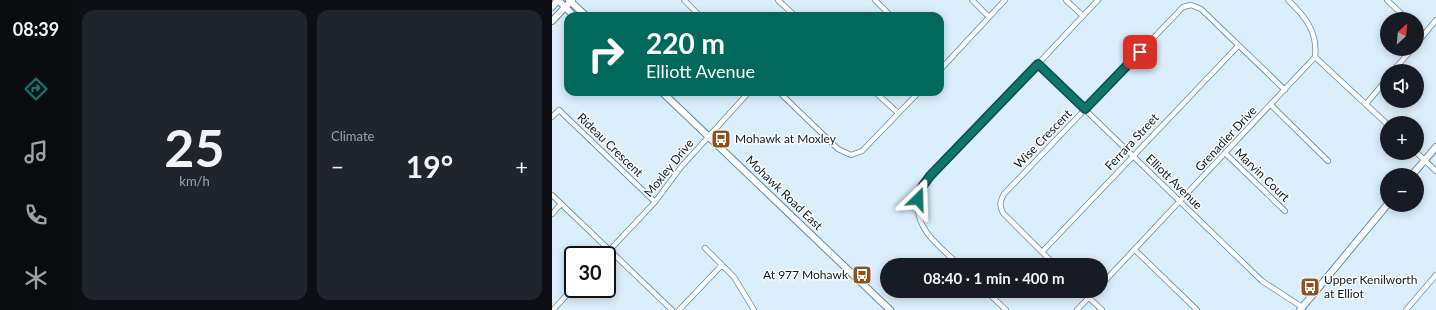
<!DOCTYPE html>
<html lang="en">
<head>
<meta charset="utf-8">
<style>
	:root { --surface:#171b24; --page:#20242c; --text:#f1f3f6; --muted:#9ea1a6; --accent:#0f766e }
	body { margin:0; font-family:Lato,sans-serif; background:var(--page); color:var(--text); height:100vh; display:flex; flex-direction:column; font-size:15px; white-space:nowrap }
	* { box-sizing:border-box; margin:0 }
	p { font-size:13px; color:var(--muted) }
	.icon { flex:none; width:22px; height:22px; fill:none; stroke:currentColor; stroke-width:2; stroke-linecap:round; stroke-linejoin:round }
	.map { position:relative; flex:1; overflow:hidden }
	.sheet { display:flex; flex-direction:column; gap:10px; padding:10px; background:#0d0f14; width:480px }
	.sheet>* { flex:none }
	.hud { position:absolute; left:12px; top:12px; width:380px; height:84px; border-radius:12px; box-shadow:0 2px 10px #0003; background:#00695c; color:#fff; overflow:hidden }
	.needle { width:26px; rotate:26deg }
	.buttons { position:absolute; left:828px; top:12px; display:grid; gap:8px }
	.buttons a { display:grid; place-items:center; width:44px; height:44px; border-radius:50%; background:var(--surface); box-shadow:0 2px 10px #0003; font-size:20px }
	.speed { position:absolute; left:12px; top:246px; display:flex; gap:8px; font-size:20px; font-weight:700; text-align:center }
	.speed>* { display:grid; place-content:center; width:52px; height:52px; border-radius:50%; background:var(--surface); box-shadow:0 2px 10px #0003; line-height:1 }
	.speed .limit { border:2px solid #111; border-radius:6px; background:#fff; color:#111 }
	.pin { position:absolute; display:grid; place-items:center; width:34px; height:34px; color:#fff; margin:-17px; border-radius:8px; box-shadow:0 2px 6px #0006 }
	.me { position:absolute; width:44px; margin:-22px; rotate:22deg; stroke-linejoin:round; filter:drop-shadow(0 0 3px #0008) }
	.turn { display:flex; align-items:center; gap:14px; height:84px; padding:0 16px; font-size:18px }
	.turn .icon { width:52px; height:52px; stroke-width:2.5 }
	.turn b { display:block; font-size:28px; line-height:34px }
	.big { font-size:30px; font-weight:700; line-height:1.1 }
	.sheet .widget { flex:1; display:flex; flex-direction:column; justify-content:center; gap:6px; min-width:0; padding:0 14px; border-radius:12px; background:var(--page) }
	.sheet .dial { align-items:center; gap:0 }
	.dial b { font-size:52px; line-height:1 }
	.heat { display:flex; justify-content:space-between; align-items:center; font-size:22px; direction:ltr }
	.sheet .tiles { flex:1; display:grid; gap:10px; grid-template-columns:repeat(2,1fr) }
	.trip { position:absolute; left:328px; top:258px; width:228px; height:40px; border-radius:20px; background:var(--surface); box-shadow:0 2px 10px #0003; font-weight:700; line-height:40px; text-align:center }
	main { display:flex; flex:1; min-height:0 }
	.tabs { display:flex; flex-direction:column; width:72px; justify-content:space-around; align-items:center; background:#090b0e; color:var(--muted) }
	.tabs .icon { width:28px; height:28px }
	.tabs .on { color:var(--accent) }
	.tabs b { font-size:18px; color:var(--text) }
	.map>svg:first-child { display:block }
</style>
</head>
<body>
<main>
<nav class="tabs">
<b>08:39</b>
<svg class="icon on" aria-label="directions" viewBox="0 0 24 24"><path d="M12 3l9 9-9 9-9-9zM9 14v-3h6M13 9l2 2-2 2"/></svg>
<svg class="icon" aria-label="music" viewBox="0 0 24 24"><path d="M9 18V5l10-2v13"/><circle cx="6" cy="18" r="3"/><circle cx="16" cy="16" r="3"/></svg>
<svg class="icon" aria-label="phone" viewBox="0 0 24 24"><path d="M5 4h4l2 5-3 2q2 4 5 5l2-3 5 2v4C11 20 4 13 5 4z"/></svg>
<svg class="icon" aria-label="climate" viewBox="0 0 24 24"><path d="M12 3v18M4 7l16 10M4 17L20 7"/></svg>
</nav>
<section class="sheet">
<div class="tiles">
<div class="widget dial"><b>25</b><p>km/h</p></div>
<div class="widget"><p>Climate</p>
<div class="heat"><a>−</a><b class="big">19°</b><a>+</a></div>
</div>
</div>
</section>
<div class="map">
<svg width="884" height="310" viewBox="0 0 884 310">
	<rect width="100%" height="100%" fill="#daeefb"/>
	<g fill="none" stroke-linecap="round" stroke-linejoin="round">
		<g stroke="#5a8caa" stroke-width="6">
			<path id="street" d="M132,0l16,16
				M226,0l17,16
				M323,0l16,16
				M420,0l17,17
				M514,0l17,16
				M736,0c17,16 30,32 27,57l72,67
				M835,0l20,19
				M865,28l7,7
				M865,43l19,-23
				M486,64l224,217 40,26
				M388,70l65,-70
				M841,71l19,-22
				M227,92l59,57 13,6 11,-4 57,-59
				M323,92l23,21
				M814,104l21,-25
				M719,105l57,56
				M0,117l7,-7 96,92
				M865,153l19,18
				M674,154l59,57
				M0,195l120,115
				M0,214l9,-10
				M153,248l29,29 20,33
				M583,250l62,60
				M490,252l196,-206
				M53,255l50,-53 26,-35 68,-75
				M407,265c-18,-18 -44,-35 -41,-63 0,-6 3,-10 4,-15l176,-187
				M503,265l-52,-52c-4,-7 -3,-12 1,-19l179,-187 8,-2 10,4 84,81
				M549,285l214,-228
				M434,291l20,19
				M530,291l20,19
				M1,310l20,-22
				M127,310l43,-45
				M525,310l18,-19
				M854,310l30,-35"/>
		</g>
		<g stroke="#5a8caa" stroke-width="8">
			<path id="secondary" d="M6,0l16,16
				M17,0l17,16
				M0,7l6,-7
				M0,21l20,-21
				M110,92l228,218
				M860,175l24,-28
				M748,310l87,-105"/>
		</g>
		<use href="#street" stroke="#fff" stroke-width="4.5"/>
		<use href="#secondary" stroke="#fff" stroke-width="6"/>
	</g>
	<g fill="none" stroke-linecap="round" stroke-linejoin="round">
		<g stroke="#0a4d48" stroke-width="10">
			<path id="route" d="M366,199l4,-12 8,-11 108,-112 47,45 55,-57"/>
		</g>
		<use href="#route" stroke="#0f766e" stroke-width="7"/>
	</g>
	<defs>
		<g id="bus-square" transform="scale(1)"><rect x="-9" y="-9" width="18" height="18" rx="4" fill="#92521c" stroke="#fff"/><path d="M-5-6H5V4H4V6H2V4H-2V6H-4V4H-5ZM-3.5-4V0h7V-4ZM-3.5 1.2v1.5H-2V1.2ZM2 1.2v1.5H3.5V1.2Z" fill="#fff"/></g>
	</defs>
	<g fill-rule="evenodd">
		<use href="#bus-square" x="169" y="139"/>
		<use href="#bus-square" x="310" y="275"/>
		<use href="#bus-square" x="758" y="287"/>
	</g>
	<g text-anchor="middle" stroke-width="3" stroke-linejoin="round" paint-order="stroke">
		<g font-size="12" fill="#071c27" stroke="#fff" text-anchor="start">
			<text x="183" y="143">Mohawk at Moxley</text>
			<text x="296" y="279" text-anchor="end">At 977 Mohawk</text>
			<text x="772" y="284">Upper Kenilworth<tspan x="772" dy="14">at Elliot</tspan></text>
		</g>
		<g font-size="12" fill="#071c27" stroke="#fff">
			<text transform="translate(491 139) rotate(-46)" y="4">Wise Crescent</text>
			<text transform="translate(674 139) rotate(-47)" y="4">Grenadier Drive</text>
			<text transform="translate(580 142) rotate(-47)" y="4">Ferrara Street</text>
			<text transform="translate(58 145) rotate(44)" y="4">Rideau Crescent</text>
			<text transform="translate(117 168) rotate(-51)" y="4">Moxley Drive</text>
			<text transform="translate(710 175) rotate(44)" y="4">Marvin Court</text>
			<text transform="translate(622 182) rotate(44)" y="4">Elliott Avenue</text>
			<text transform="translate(232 193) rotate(44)" y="4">Mohawk Road East</text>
		</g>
	</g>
</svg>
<div class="buttons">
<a><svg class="needle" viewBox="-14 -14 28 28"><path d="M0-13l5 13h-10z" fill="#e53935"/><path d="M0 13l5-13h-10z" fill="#9ea1a6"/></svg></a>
<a><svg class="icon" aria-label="sound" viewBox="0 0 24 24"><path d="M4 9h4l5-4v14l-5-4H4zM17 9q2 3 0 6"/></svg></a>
<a>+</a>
<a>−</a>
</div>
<div class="speed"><div class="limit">30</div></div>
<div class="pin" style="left:588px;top:52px;background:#d93025"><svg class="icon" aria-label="arrive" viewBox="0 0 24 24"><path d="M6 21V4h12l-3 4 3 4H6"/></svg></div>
<svg class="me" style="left:366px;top:199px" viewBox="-20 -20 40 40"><path d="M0-17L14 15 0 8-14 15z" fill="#0f766e" stroke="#fff" stroke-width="4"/></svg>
<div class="trip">08:40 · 1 min · 400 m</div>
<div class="hud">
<div class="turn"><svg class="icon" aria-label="right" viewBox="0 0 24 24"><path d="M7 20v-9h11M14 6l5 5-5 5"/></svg><div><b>220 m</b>Elliott Avenue</div></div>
</div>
</div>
</main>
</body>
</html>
